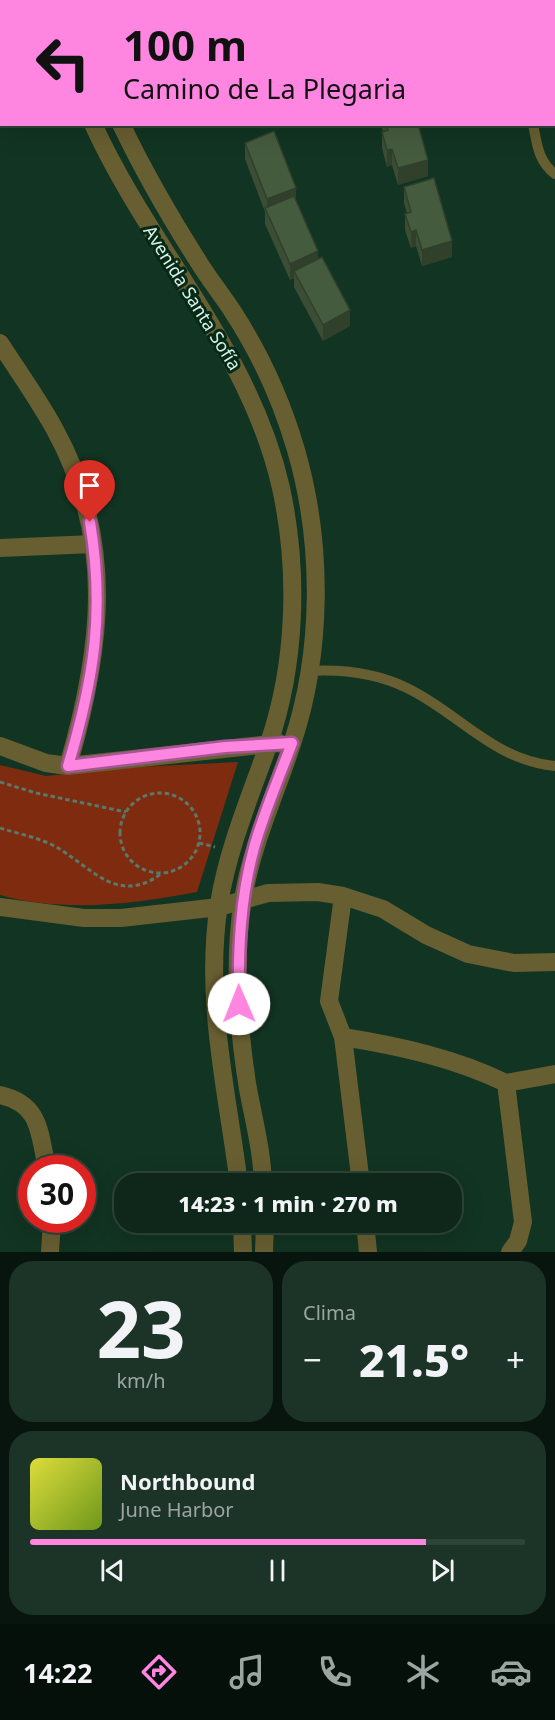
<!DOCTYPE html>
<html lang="es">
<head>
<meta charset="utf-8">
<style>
	:root { --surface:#0e271a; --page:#1c3327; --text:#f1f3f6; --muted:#9ba5a2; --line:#2e4439; --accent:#fe85e0 }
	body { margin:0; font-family:"Noto Sans",sans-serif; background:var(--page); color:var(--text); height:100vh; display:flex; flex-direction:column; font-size:22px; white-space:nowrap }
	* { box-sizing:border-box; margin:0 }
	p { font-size:20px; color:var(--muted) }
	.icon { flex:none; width:33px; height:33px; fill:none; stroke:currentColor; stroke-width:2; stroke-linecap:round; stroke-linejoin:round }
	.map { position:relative; height:1252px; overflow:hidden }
	.drawer { display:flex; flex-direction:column; gap:9px; padding:9px; background:#08150e; flex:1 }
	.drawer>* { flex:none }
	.banner { position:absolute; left:0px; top:0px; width:555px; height:126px; box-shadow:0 6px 24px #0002,0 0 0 2px var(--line); background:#fe85e0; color:#111; overflow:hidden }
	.speed { position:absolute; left:18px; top:1155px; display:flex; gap:12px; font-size:30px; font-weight:700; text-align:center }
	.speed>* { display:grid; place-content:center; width:78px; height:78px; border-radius:50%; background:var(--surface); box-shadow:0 6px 24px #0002,0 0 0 2px var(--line); line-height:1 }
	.speed .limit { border:9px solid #d22; background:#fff; color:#111 }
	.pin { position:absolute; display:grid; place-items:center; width:51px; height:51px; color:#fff; margin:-62px -26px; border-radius:50% 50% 50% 0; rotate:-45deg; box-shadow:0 0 6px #0007 }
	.pin .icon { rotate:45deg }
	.me { position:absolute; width:66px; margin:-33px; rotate:359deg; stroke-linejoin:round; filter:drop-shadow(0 0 4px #0008) }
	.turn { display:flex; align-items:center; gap:21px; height:126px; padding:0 24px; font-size:27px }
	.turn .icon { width:78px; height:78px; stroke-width:2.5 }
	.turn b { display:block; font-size:42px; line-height:51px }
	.big { font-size:45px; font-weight:800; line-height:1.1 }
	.drawer .card { flex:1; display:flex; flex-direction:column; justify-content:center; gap:9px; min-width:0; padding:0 21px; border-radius:24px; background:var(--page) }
	.drawer .dial { align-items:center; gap:0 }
	.dial b { font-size:78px; line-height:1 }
	.song { display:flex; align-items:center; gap:18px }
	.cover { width:72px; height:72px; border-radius:9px; background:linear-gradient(135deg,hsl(60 70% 55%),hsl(80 70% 35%)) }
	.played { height:6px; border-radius:3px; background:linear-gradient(90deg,var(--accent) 80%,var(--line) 80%) }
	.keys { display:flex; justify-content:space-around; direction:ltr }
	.heat { display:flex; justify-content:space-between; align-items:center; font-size:33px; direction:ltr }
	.drawer .tiles { flex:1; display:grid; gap:9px; grid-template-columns:1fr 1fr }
	.card:last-child { grid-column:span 2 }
	.trip { position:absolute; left:114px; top:1173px; width:348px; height:60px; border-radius:24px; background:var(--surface); box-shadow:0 6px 24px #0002,0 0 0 2px var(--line); font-weight:800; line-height:60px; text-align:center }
	.dock { display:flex; height:96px; justify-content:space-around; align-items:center; background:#06100a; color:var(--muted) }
	.dock .icon { width:42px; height:42px }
	.dock .selected { color:var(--accent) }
	.dock b { font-size:27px; color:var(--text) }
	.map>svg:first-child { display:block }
</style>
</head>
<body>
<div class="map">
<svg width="555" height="1252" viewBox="0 0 555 1252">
	<rect width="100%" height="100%" fill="#123422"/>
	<path fill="#7e2b0f" d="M238,762l-41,130c-62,12 -135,21 -197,3v-130l46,11 93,-9z"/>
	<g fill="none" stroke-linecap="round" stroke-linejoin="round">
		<path stroke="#5b7868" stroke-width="3" stroke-dasharray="4.5 3" stroke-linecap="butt" d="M0,782l36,11 90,19
			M120 833a40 40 0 1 1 80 0a40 40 0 1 1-80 0Z
			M0,828c19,6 41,10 58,20 35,21 60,57 103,26
			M199,843l16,4"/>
		<path stroke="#675e31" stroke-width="10" d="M493,0l3,2
			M467,2l3,-2
			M533,124c4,20 5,37 22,50
			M309,671c35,-2 67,2 98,17 52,25 86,72 148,78"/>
		<path stroke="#675e31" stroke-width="18" d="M43,0l1,2
			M67,0v2
			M14,2l5,-2
			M0,7l2,-1
			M93,124c58,127 157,226 188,364 18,83 15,175 -12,255 -19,54 -41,105 -50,161 -15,95 8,186 20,280
			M121,124c23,48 49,93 77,137 11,18 24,34 35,51 28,43 49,90 63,138 27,93 27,201 -4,294 -17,52 -40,100 -49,155 -10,62 -5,128 5,190 6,32 14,62 15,95
			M0,343c18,28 38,56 54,85 62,112 48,221 14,338
			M0,548l93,-4
			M0,746l46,17 22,3 211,-23
			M343,896l-14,105 14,36 18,147
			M0,907l84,11h37l98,-11 49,-14 50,-1 25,4 40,13 43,26 42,19 46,9 41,-1
			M343,1037c56,9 111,21 163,46
			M0,1095c41,9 39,38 47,73
			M242,1222l1,30
			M365,1222l3,30
			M50,1252l2,-32
			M264,1252l1,-30
			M510,1252l8,-11 5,-19 -17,-139 49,-9"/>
	</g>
	<path fill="#3b4e35" d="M296,0h48l-2,2h-33l-1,-2 -2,2h-8z
		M381,124h37l10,52 -30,9 -6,-20 -5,2 -5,-19v-16h1z
		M245,143l51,57 22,59 32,67 -27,15 -29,-54v-9l-4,2 -25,-56v-12l-20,-53z
		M404,187l48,70 -30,9 -6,-20 -5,2 -6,-18v-16l2,-1 -3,-10z"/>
	<path fill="#30402b" d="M169,0h9l-3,2h-6z
		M323,0h21l-2,2 -21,-1z
		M392,149v16l-5,2v-17z
		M428,160v16l-30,9v-17z
		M296,188v16l-29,7v-12z
		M416,230v16l-5,2v-16z
		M452,241v16l-30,9v-16z
		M318,251v16l-24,4v7l-4,2v-16z
		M350,310v16l-27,15v-16z"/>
	<path fill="#455b3e" stroke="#30402b" stroke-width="1.5" d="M181,0h34v2h-34z
		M386,124h32l10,36 -30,8 -6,-19 -5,1 -5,-18 6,-2z
		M274,131l22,57 -29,11 -22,-56z
		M434,178l18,63 -30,9 -6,-20 -5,2 -6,-18 6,-2 -7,-25z
		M294,196l24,55 -28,13 -25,-56z
		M322,257l28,53 -27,15 -29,-54z"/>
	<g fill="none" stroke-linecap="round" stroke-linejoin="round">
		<g stroke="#a55692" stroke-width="15">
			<path id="route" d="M90,522c15,90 4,157 -22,244l157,-19 67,-4c-13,35 -28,69 -38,105 -14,51 -16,103 -15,156"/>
		</g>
		<use href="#route" stroke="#fe85e0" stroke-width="10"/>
	</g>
	<g text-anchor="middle" stroke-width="6" stroke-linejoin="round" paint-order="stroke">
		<g font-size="18" fill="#def1e5" stroke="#062a18">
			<text transform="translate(192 298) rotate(58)" y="6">Avenida Santa Sofía</text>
		</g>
	</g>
</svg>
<div class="speed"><div class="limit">30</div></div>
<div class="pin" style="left:90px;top:522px;background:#d93025"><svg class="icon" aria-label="arrive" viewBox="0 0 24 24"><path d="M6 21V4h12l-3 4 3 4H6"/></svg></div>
<svg class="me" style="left:239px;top:1004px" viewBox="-20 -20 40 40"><circle r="19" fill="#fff"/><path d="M0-13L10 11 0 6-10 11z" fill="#fe85e0"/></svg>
<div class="trip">14:23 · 1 min · 270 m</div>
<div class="banner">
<div class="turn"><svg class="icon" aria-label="left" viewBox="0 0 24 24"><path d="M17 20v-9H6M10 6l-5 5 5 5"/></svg><div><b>100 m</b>Camino de La Plegaria</div></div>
</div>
</div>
<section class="drawer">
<div class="tiles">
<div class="card dial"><b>23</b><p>km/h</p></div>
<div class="card"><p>Clima</p>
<div class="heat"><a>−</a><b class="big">21.5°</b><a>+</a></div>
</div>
<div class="card">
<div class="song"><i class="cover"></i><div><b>Northbound</b><p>June Harbor</p></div></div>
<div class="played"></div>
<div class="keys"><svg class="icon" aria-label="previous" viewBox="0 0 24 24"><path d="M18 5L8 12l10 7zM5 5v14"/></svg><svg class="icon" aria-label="pause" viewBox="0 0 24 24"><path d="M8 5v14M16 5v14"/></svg><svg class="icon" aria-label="next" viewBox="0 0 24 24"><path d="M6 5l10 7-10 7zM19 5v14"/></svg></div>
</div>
</div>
</section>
<nav class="dock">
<b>14:22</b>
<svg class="icon selected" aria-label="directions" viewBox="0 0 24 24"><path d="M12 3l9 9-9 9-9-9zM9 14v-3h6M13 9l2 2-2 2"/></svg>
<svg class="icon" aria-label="music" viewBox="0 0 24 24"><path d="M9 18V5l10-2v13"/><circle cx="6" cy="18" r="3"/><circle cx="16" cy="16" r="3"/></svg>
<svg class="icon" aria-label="phone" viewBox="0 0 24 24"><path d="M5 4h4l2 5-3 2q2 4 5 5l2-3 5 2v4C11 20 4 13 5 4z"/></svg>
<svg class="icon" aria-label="climate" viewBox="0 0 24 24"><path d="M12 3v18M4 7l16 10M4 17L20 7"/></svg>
<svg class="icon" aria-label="car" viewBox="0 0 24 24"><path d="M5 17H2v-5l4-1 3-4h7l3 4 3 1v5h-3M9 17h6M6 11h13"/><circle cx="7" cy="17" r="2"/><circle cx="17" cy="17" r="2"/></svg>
</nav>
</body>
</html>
